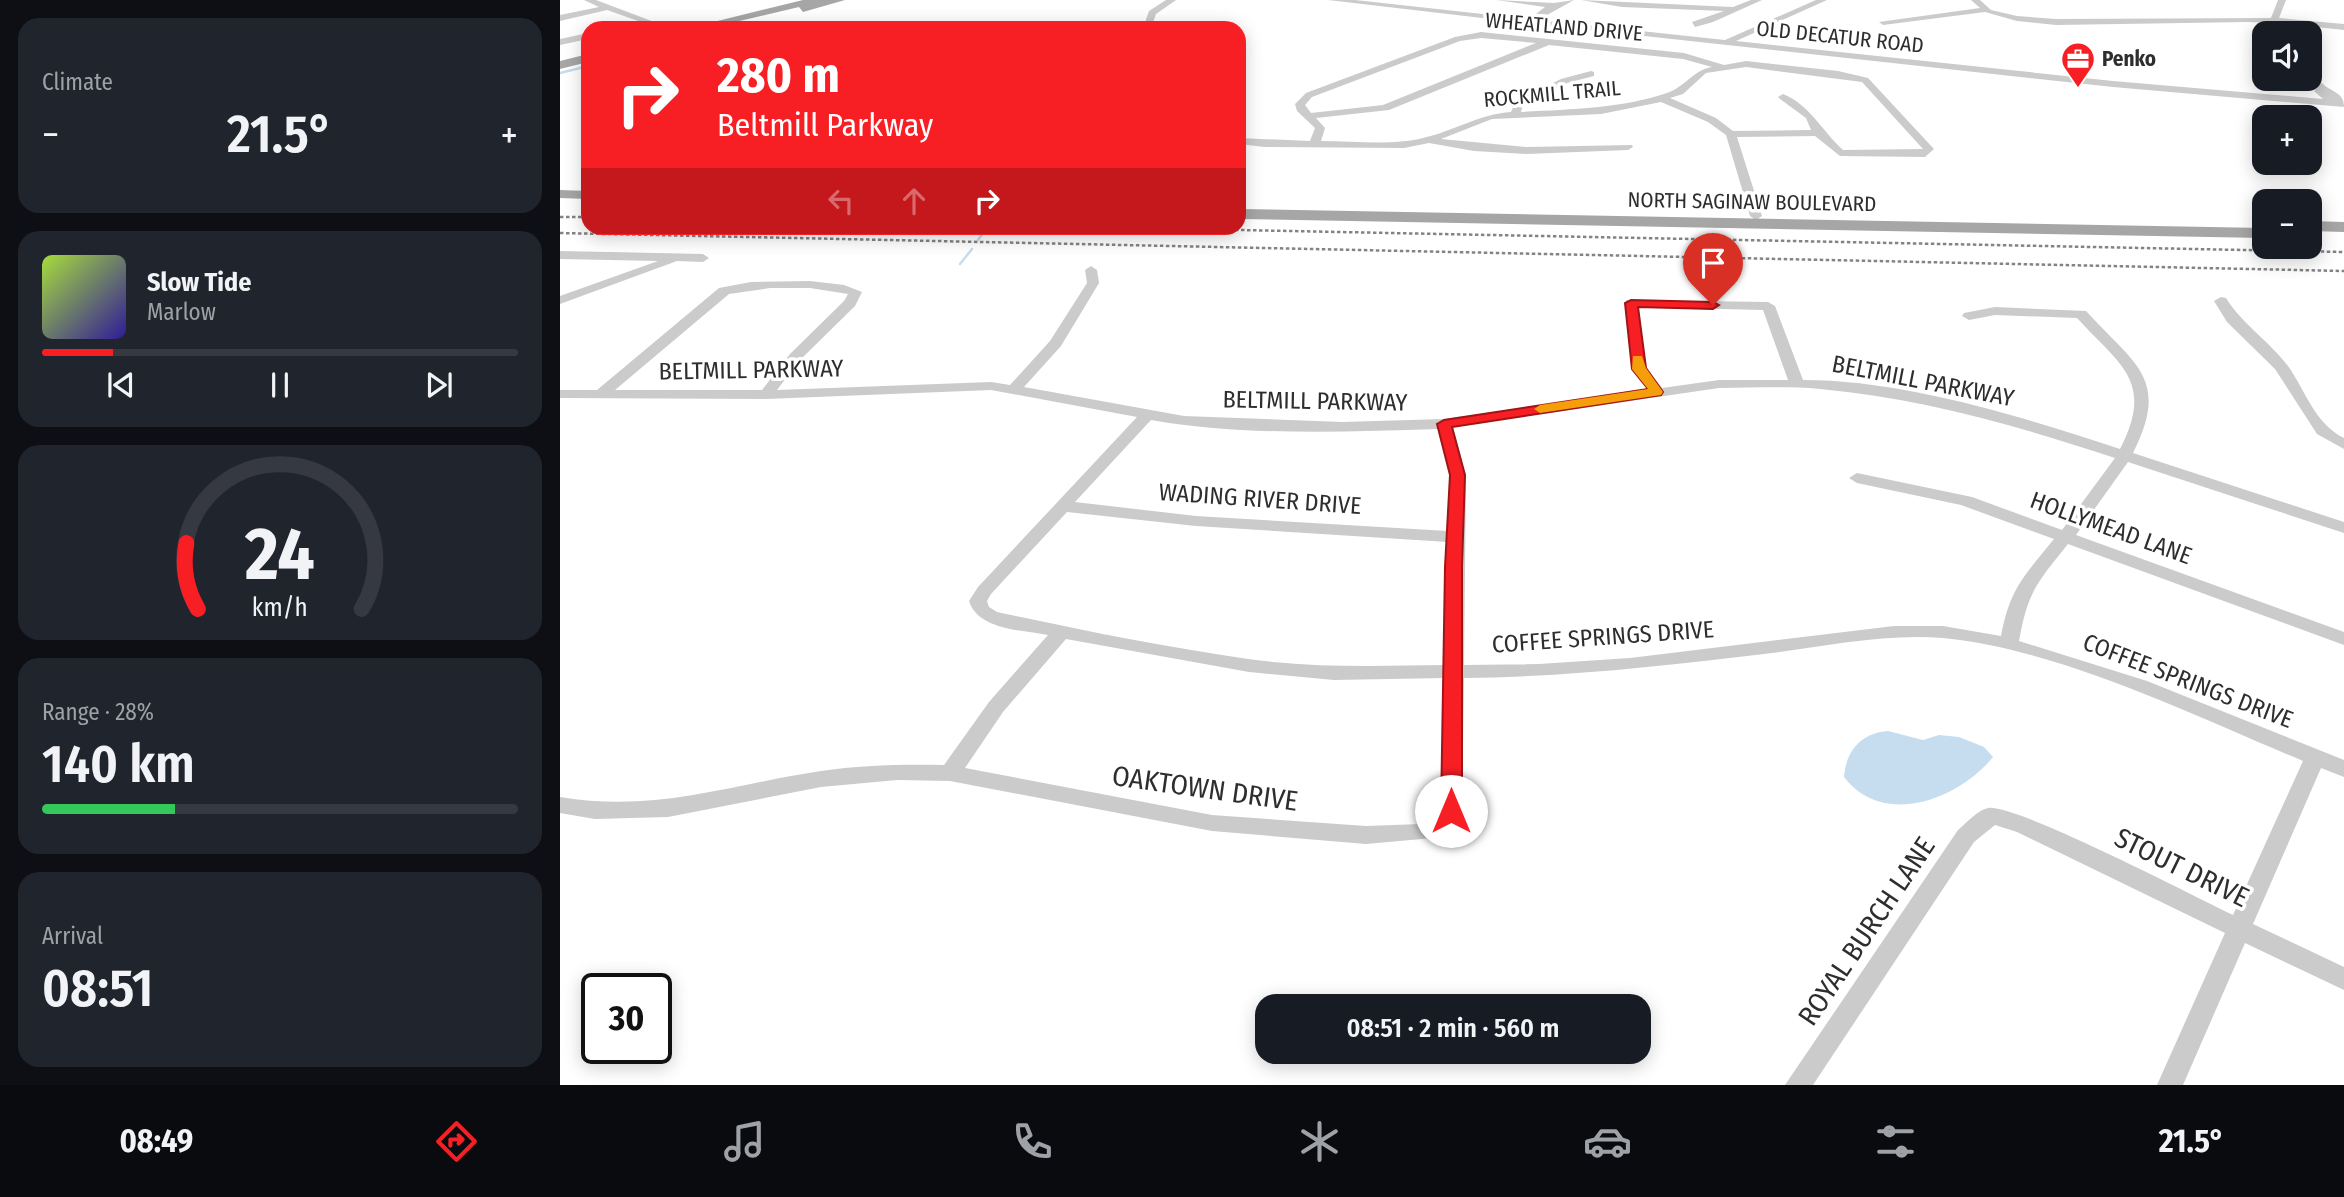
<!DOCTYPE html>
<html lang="en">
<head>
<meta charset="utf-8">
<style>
	:root { --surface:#171b24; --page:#20242c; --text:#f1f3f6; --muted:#9ea1a6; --line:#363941; --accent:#f71f24 }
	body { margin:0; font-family:"Fira Sans Condensed",sans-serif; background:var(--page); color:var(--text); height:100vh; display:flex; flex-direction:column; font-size:26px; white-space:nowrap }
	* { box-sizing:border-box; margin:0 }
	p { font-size:23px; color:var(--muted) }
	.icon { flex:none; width:38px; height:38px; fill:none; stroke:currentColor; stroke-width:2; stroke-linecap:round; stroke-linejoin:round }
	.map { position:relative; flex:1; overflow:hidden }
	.details { display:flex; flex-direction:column; gap:18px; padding:18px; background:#0d0f14; width:560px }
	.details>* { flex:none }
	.hud { position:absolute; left:21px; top:21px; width:665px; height:214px; border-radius:21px; box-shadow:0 4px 18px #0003; background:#f71f24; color:#fff; overflow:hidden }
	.tools { position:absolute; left:1692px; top:21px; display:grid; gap:14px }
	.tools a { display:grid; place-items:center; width:70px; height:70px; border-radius:14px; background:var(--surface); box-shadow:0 4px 18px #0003; font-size:35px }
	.speed { position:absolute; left:21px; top:973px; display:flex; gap:14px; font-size:35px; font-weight:700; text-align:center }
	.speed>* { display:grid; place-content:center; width:91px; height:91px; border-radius:50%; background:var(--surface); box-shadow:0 4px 18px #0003; line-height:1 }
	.speed .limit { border:4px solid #111; border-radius:10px; background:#fff; color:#111 }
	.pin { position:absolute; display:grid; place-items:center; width:60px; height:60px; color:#fff; margin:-72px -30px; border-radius:50% 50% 50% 0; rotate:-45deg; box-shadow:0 0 7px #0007 }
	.pin .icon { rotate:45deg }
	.me { position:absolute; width:77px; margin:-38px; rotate:0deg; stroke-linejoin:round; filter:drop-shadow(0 0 5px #0008) }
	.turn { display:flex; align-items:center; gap:24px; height:147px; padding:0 21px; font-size:32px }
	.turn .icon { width:91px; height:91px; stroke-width:2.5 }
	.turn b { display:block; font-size:49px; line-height:60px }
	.lanes { display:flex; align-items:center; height:66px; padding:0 21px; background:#0003; justify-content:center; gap:35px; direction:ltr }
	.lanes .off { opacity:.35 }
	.big { font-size:52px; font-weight:600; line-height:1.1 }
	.details .card { flex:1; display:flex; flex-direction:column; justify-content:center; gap:10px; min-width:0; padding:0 24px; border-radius:21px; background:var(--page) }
	.details .dial { align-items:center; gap:0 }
	.dial svg { height:182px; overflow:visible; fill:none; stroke:var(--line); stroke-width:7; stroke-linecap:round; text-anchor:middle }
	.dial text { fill:var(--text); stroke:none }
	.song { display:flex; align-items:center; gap:21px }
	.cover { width:84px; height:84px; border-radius:10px; background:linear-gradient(135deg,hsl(80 70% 55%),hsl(250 70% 35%)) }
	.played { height:7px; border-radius:4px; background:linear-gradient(90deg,var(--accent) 15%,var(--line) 15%) }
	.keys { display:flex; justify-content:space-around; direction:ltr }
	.heat { display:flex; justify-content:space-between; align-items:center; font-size:38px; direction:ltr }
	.charge { height:10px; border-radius:5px; background:linear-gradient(90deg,#34c759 28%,var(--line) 0) }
	.trip { position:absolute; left:695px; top:994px; width:396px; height:70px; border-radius:21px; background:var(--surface); box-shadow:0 4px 18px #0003; font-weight:600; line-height:70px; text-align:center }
	.menu { display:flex; height:112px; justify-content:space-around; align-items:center; background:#090b0e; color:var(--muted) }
	.menu .icon { width:49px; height:49px }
	.menu .current { color:var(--accent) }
	.menu b { font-size:32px; color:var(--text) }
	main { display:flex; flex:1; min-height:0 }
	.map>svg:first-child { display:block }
</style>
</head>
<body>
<main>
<section class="details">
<div class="card"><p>Climate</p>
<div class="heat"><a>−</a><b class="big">21.5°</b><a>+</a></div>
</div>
<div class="card">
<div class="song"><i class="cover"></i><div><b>Slow Tide</b><p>Marlow</p></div></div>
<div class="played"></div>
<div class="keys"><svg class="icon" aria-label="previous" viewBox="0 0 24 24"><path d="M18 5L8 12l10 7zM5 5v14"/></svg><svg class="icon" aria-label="pause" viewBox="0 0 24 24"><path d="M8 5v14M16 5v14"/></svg><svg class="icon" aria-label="next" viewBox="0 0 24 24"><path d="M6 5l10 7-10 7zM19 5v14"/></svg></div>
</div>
<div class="card dial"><svg viewBox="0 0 100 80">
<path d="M14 69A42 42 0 1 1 86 69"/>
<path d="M14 69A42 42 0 0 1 9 40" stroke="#f71f24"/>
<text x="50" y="56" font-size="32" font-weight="700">24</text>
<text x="50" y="72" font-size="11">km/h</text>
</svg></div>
<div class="card"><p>Range · 28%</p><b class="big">140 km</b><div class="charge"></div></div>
<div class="card"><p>Arrival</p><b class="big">08:51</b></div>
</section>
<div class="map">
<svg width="1784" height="1085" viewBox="0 0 1784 1085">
	<rect width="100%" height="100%" fill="#fff"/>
	<path fill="#c5ddef" d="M1328,731l35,9 16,-5 20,2 25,10 9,10c-35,43 -110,71 -149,20 2,-26 17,-44 44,-46z"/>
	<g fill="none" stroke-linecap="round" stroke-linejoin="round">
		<path stroke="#c5ddef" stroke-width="2.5" d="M209,28h12
			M0,73l24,-6
			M418,240l8,-11
			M400,264l12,-15"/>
		<path fill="#cbcbcb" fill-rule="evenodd" d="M24,0h12l74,28h-12l-51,-18 -47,11v-6l39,-8z
			M606,0h10l-20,14 -5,14h-8l6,-17z
			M768,0h27l174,19 16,-12 -49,-7 58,3 20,-3 -36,20 187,20 91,-40h11l-91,41 377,40 210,18 -9,-8 3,-3 -7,-10v-10c7,4 8,12 14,17 10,8 20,8 20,22l-231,-20 -579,-63 -6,4 -3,-5z
			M1021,0l152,7 18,-7h11l-49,22 -18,5 -3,-5 32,-11 -102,-4z
			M1411,0h9l11,10 26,6 39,3 215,-1 7,-18h8l-7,18 65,6v6l-64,-7 5,7 -4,3 -10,-10 -23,-1 -192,3 -39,-4 -32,-9 -102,13 -4,-3 101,-14z
			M921,32l203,21 40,12 22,-4 92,10 30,7 66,71 -9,8 -85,-1 -25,-20 -78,1 25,79 -6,4 -6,-4 -24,-81 -18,-13 -47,-20 -60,12 -109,5 -51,20 86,8 105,-2 1,2 -5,3 -101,4 -53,-3 -45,-8 -25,5 -140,-1 -25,-3v-6l71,3 5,-13 -18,-17 -2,-7 11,-11 149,-56zM921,38l55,5 -153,62 -72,8 -6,-8 7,-8 148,-56zM989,45l134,14 29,8c-19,3 -27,20 -45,26 -48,16 -96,16 -146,19l2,-7 44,-22 27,-7v-4l-3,-1 -30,8 -45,22 -5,11c-32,2 -57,19 -88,26 -32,8 -69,3 -102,3l4,-13 -9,-10 73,-8zM1186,67l116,15 61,67 -80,1c-21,-19 -33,-45 -60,-56l-5,3 2,2 26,19 5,12 -78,1 -17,-13 -46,-20 13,-4 23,-21z
			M28,33v6l-28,6v-6z
			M0,251l143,3 6,4 -6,4 -26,-1 -117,43v-8l98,-35 -98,-2z
			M531,266l6,4 2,13 -38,63 -37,41 160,29 158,6 102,-3 204,-29 -16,-22 -6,-68 142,2 7,4 28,74c103,0 219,37 317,69 35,-68 0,-84 -43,-131l-82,-3 -26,5 -7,-4 2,-3 31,-6 91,4c48,53 85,67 47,142l211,69v11l-216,-71 -52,73 268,97v13l-276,-101c-31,39 -40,47 -49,97l128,40 197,79v17l-23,-9 -68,156 91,43v23l-99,-47 -62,142h-26l68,-152 -208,-101 -22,-7 -21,17 -161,243h-28l173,-255c8,-7 20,-20 30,-22 29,-4 207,89 245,107l70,-154c-108,-45 -244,-112 -360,-123 -59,-5 -121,9 -179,16 -100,12 -199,23 -300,24l-2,133 -12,18 -17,9 -67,6 -154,-13 -262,-50 -53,-1 -76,7 -153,30 -73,2 -35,-6v-16c96,16 168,-12 261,-26 40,-6 82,-7 123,-6l45,-63 59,-67c-26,-5 -70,-5 -79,-34l9,-14 159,-170 -146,-27 -225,9 -206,-1v-8h37l122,-102 32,-6 59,-1 34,4 18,7 -7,14 -55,54 -23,30 214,-8 19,3 40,-44 37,-58 -2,-13zM210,288h40l38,6 -4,7 -54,53 -28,36h-147l114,-96zM1078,307l125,3 25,70h-69l-57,8 -16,-20zM1159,388c33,0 68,-2 101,1 102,9 198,37 295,69l-53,72 -90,-33 -115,-24 -8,5 8,5 104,22 93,34c-30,37 -44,49 -53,97l-58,-10h-49l-264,32 -91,6 -75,1 2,-190 -13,-48zM591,420c91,16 194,12 287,9l12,46 -2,56 -252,-15 -121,-14zM507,512l129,14 252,16 -4,123c-65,1 -131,3 -196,-6 -84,-12 -168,-29 -251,-47l-8,-5 -2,-6 4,-7zM506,639l183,33 85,8 110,-2 -4,131 -6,8 -13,7 -55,2 -154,-11 -247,-47 38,-56z
			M1661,297l5,1c17,27 43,43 62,68 17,24 27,58 56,72v11l-27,-15 -42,-65 -48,-47 -13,-21z"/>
		<path fill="#a6a6a6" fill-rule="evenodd" d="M243,0h42l-42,12 -4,-5 -90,21h-20z
			M28,54v8l-28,7v-8z
			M0,190l28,1v8l-28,-1z
			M679,209l1025,19v10l-1025,-19z
			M1750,221l34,1v10l-34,-1z"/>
		<path stroke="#838383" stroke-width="2.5" stroke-dasharray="3.5 2.5" stroke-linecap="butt" d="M0,217h28
			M579,228l1205,24
			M0,233l1784,38"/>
	</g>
	<path fill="#f71f24" stroke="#a11417" stroke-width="2" d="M1071,300l82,2 6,3 -6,4 -75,-2 8,61 17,24 -2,3 -209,32 13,48 -3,92v244l-3,5h-15l-3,-5 4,-244 5,-92 -13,-51 7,-4 204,-31 -16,-20 -7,-66z"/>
	<path fill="#f59e0b" d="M1073,356h9l4,12 17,24 -2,3 -121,18 -6,-4 6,-4 108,-16 -16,-20z"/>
	<defs>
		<g id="office-pin" transform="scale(1.75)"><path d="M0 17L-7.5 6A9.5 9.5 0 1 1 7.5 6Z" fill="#f71f24" stroke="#fff"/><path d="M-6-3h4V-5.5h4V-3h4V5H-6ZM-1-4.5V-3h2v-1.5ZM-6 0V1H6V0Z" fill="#fff"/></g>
	</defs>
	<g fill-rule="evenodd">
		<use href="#office-pin" x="1518" y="59"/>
	</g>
	<g text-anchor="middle" stroke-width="7" stroke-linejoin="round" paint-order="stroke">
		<g font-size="21" fill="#2e2e2e" stroke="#fff">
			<text transform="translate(1004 27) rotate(5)" y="7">WHEATLAND DRIVE</text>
			<text transform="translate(1280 37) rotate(6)" y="7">OLD DECATUR ROAD</text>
			<text transform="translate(992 94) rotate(-5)" y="7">ROCKMILL TRAIL</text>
			<text transform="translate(1192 202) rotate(1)" y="7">NORTH SAGINAW BOULEVARD</text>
		</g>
		<g font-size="21" font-weight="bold" fill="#2e2e2e" stroke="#fff" text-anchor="start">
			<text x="1542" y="66">Penko</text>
		</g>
		<g font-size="24" fill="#2e2e2e" stroke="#fff">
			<text transform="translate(191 370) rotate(-1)" y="8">BELTMILL PARKWAY</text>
			<text transform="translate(1363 381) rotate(11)" y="8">BELTMILL PARKWAY</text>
			<text transform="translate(755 401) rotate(1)" y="8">BELTMILL PARKWAY</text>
			<text transform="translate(700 499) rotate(4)" y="8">WADING RIVER DRIVE</text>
			<text transform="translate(1551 528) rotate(20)" y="8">HOLLYMEAD LANE</text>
			<text transform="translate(1043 637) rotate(-4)" y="8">COFFEE SPRINGS DRIVE</text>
			<text transform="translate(1628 681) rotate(21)" y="8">COFFEE SPRINGS DRIVE</text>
		</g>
		<g font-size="28" fill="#2e2e2e" stroke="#fff">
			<text transform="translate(645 788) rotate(8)" y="10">OAKTOWN DRIVE</text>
			<text transform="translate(1622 867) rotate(26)" y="10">STOUT DRIVE</text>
			<text transform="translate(1306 931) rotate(-56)" y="10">ROYAL BURCH LANE</text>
		</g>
	</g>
</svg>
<div class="tools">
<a><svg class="icon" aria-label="sound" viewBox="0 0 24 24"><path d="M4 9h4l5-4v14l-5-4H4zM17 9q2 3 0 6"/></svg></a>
<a>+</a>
<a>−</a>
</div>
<div class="speed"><div class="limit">30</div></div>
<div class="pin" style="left:1153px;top:305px;background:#d93025"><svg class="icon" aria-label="arrive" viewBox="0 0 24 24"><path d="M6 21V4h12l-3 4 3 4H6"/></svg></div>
<svg class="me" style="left:891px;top:811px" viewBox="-20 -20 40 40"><circle r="19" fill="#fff"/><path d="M0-13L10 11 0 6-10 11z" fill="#f71f24"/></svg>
<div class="trip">08:51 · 2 min · 560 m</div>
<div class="hud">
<div class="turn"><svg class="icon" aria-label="right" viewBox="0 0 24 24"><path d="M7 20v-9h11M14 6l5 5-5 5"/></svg><div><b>280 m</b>Beltmill Parkway</div></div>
<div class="lanes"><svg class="icon off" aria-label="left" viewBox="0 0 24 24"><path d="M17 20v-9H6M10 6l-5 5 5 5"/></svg><svg class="icon off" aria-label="ahead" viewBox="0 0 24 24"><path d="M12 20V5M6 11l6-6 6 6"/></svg><svg class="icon" aria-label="right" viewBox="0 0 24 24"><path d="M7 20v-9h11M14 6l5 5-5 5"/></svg></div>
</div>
</div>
</main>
<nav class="menu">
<b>08:49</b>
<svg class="icon current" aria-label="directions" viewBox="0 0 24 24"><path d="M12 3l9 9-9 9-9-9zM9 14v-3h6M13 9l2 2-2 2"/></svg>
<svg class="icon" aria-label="music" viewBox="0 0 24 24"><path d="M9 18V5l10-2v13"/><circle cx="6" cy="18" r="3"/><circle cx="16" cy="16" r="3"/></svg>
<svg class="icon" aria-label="phone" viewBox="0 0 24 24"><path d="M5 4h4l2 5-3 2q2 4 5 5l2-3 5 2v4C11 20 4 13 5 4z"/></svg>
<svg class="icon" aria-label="climate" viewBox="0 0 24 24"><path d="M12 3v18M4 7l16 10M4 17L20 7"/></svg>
<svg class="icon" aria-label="car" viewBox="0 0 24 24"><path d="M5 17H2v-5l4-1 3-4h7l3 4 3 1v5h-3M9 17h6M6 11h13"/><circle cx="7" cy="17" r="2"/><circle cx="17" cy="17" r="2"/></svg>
<svg class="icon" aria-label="filters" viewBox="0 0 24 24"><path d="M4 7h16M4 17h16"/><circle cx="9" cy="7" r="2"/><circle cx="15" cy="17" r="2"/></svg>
<b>21.5°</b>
</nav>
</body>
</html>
